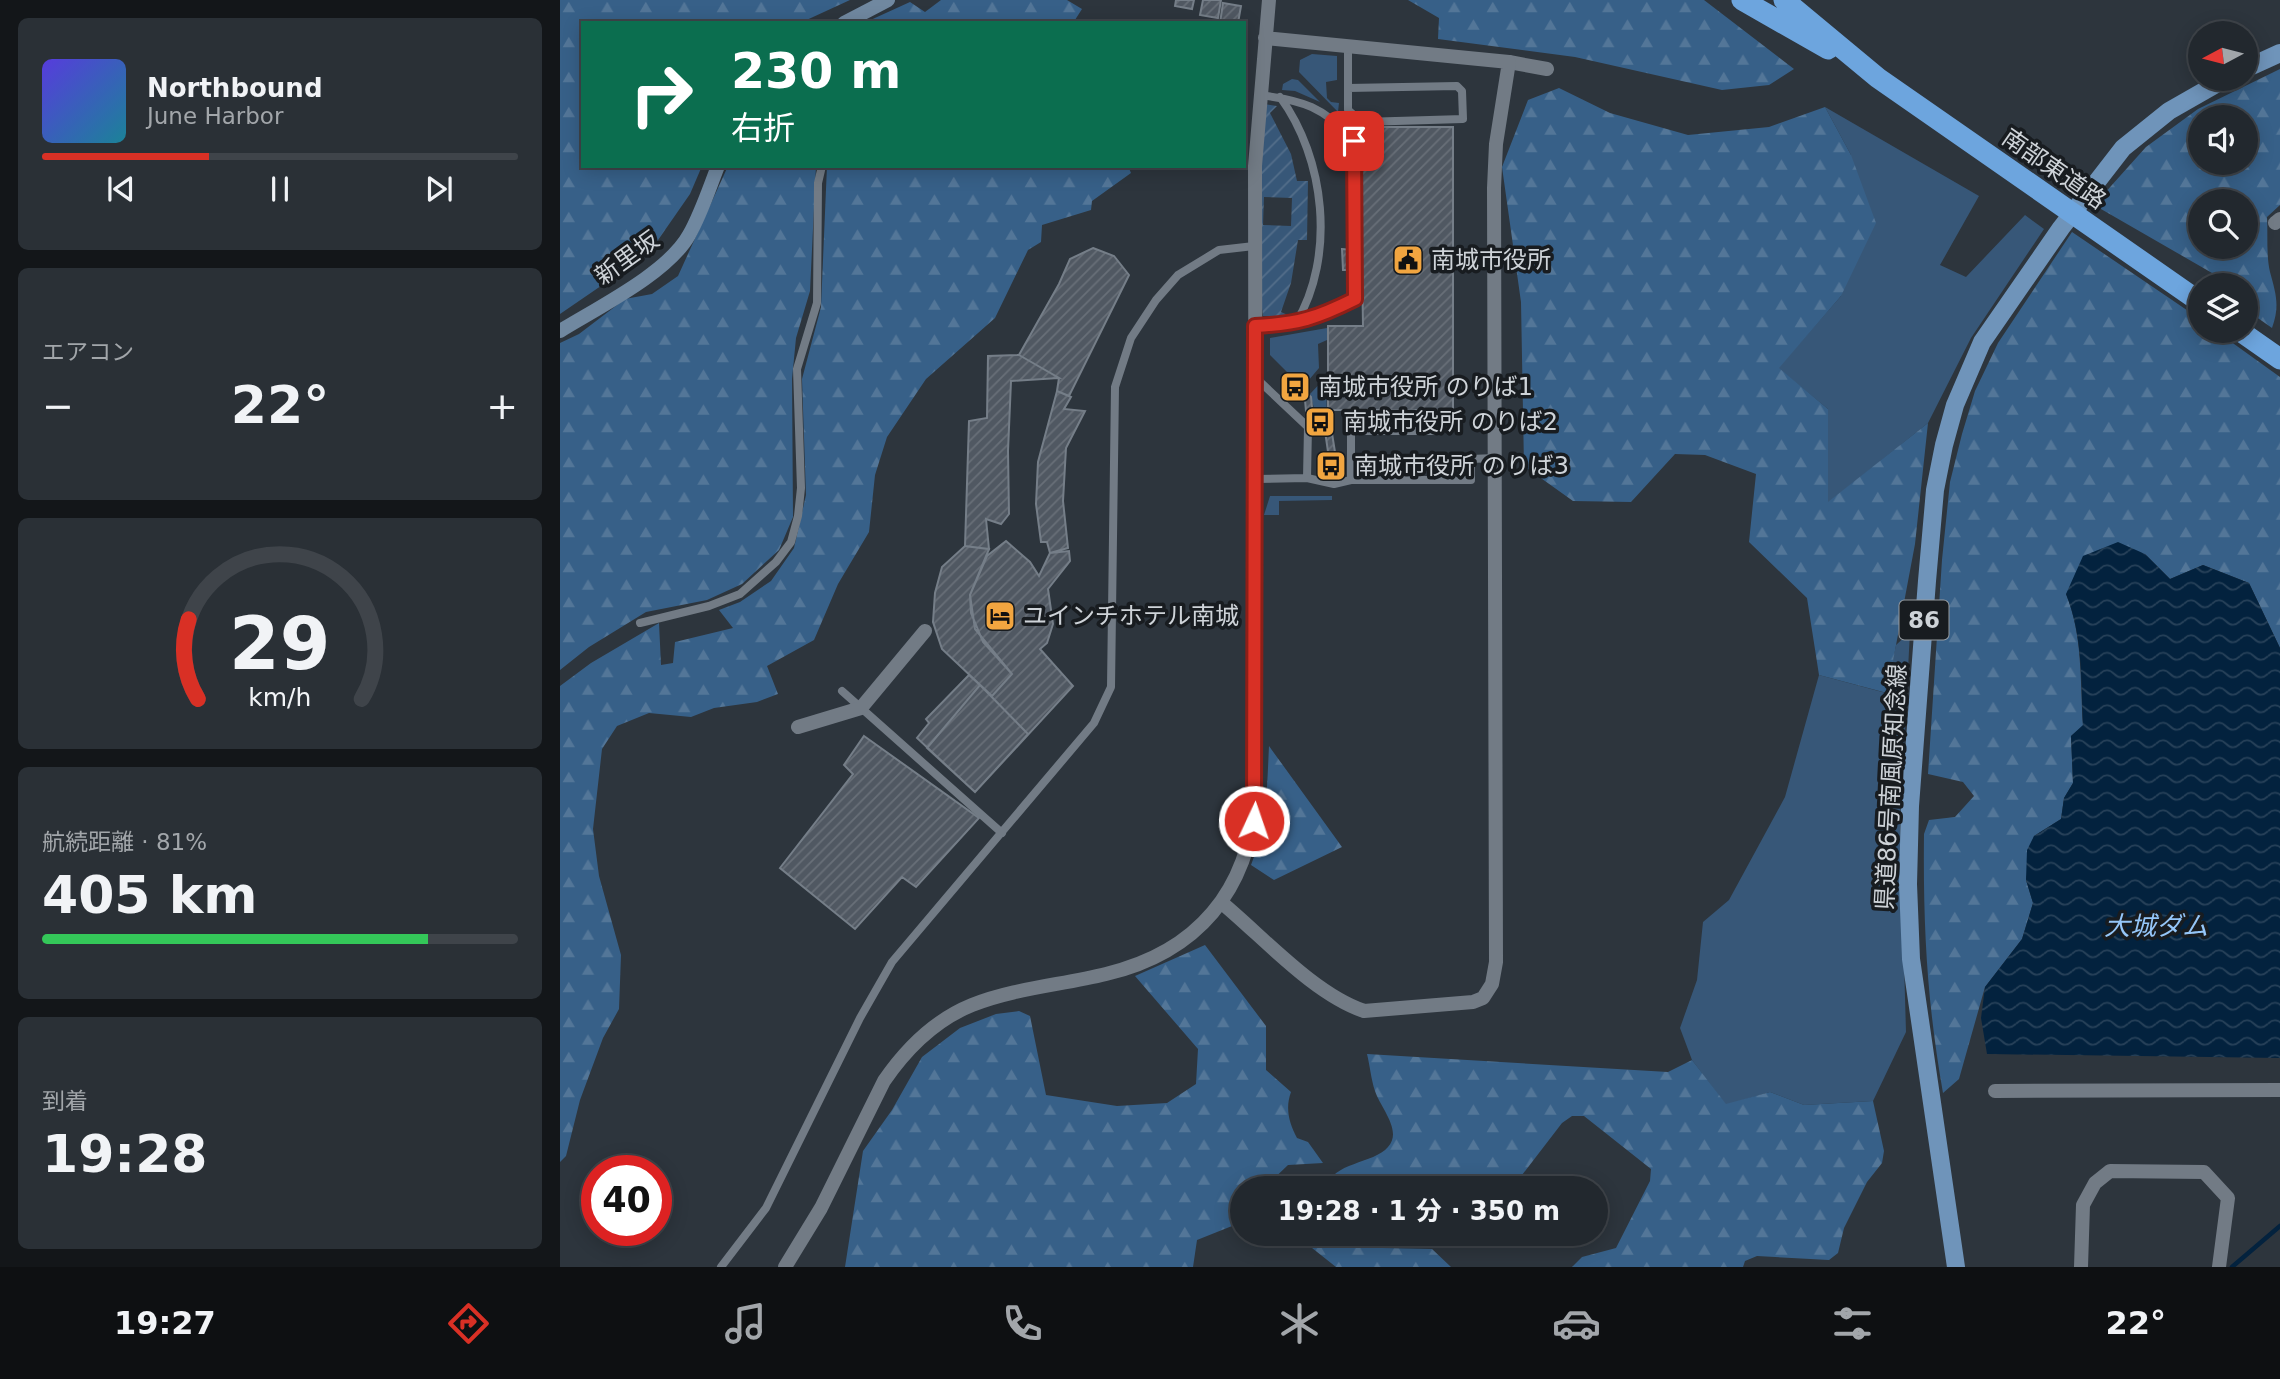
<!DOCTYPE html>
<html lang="ja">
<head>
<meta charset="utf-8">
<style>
	:root { --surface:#22282e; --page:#2a3036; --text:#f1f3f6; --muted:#a2a6aa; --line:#3f444a; --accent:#d93025 }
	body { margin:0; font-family:"DejaVu Sans","Noto Sans JP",sans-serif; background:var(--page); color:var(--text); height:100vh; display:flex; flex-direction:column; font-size:26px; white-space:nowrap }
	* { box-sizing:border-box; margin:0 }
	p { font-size:23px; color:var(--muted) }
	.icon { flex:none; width:38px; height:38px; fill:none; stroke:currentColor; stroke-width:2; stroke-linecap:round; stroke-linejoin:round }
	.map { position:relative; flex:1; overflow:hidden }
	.side { display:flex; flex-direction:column; gap:18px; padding:18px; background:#131619; width:560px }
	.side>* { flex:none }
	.hud { position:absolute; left:21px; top:21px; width:665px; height:147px; border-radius:0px; box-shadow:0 4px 18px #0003,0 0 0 2px var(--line); background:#0b6e4f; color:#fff; overflow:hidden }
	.needle { width:46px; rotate:263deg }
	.buttons { position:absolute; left:1628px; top:21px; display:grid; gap:14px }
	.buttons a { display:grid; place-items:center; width:70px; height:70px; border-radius:50%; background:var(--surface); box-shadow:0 4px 18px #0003,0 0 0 2px var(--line); font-size:35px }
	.speed { position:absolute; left:21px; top:1155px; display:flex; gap:14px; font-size:35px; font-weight:700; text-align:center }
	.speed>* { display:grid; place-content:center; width:91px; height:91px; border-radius:50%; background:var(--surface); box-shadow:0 4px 18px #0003,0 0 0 2px var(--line); line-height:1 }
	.speed .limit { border:10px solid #d22; background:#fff; color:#111 }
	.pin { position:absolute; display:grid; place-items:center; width:60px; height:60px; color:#fff; margin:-30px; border-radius:14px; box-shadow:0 4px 10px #0006 }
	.me { position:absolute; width:77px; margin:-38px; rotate:3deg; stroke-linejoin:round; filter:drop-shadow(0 0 5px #0008) }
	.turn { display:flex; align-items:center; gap:24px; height:147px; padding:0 35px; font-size:32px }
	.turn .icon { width:91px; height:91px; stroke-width:2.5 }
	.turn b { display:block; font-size:49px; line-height:60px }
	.big { font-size:52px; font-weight:700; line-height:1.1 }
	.side .card { flex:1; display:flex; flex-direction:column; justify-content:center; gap:10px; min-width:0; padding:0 24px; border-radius:10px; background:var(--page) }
	.side .dial { align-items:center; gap:0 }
	.dial svg { height:182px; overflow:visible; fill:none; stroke:var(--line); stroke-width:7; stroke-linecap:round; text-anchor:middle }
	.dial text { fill:var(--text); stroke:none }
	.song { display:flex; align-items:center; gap:21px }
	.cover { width:84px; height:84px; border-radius:10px; background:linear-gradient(135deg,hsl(250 70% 55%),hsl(190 70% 35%)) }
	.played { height:7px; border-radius:4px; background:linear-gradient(90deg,var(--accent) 35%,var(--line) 35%) }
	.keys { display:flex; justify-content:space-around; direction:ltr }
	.heat { display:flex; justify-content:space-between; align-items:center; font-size:38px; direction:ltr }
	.charge { height:10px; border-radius:5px; background:linear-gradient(90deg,#34c759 81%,var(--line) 0) }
	.trip { position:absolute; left:670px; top:1176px; width:378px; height:70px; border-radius:35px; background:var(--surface); box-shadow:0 4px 18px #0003,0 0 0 2px var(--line); font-weight:700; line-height:70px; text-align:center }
	.tab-bar { display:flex; height:112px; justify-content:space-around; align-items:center; background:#0e1012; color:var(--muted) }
	.tab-bar .icon { width:49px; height:49px }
	.tab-bar .on { color:var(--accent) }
	.tab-bar b { font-size:32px; color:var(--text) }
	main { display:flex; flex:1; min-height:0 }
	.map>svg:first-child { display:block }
</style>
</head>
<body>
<main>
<section class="side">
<div class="card">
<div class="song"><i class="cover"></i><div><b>Northbound</b><p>June Harbor</p></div></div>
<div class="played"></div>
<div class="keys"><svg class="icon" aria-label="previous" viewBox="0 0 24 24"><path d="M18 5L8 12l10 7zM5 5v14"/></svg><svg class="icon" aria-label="pause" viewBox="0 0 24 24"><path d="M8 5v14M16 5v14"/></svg><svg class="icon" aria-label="next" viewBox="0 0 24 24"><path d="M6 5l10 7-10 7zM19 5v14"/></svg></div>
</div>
<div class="card"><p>エアコン</p>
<div class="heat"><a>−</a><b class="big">22°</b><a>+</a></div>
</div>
<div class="card dial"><svg viewBox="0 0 100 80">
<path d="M14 69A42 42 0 1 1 86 69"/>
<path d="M14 69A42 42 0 0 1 10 34" stroke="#d93025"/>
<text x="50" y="56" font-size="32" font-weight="700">29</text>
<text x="50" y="72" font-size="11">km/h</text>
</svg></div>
<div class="card"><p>航続距離 · 81%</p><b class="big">405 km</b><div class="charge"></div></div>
<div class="card"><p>到着</p><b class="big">19:28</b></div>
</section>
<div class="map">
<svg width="1720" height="1267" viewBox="0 0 1720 1267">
	<defs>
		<pattern id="forest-firs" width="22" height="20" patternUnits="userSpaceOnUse" patternTransform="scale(1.75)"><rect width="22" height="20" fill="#376088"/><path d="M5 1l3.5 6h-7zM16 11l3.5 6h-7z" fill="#537698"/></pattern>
		<pattern id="garden-furrows" width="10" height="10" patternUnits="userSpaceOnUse" patternTransform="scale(1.75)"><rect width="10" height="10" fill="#375778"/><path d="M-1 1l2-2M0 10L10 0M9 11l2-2" fill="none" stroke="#536e8a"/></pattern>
		<pattern id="water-waves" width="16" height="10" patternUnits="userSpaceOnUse" patternTransform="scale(1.75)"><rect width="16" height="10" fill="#03223e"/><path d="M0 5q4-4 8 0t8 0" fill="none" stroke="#274159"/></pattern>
		<pattern id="building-hatch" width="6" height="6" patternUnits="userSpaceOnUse" patternTransform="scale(1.75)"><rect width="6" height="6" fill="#505862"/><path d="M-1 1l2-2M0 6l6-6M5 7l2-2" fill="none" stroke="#686f78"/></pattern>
	</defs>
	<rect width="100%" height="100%" fill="#2d353d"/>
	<path fill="#375778" d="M752,54l25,2v24l-11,2 1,16 4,4 8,1 -1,9 -39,-40 1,-12z
		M732,79l6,1 22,22 -25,-11 -13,-1 1,-6z
		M1265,107l154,89 -39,69 26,12 59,-62 19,14 -73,109 -43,85 -100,80v-94l-50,-41 63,-72 10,-141z
		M767,328v12l-9,4 1,24 -11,13h-12l-26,-26v-17z
		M766,377l1,46 -13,-15 -4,-14z
		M710,496h62v4l-53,1v14h-15z
		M1350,632l-10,188 6,212 -33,69 -69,4 -34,-13 -44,13 -34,-45 -12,-32 17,-48 6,-58 26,-22 56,-103 34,-122 67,18 10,-48z"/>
	<path fill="url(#forest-firs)" fill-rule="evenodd" d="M0,0h290l-50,23h-217v143h119l-12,28 -41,59 -89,61z
		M381,0h126l15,9 -9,14h-209l46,-21 15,10z
		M848,0h296l90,69 -25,16 -47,5 -147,-33 -137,-18 1,-21z
		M1720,69v136l-13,12c1,17 -1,38 3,55 6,22 10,34 2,56l-27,-19v-24h-23l-3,-8 -125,-72 52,-58 52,-38zM1640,117h45v46h-45zM1640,201h45v46h-45z
		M999,88l51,25 78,22 81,-8 56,-20 26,48 25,68 -35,73 -62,72 49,41v93l100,-79 -13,121 -28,149 -68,-18 -12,-77 -58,-56 7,-68 -51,-19 -30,-1 -44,48 -58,-1 -49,-35 -3,-164 -19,-135 26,-67z
		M168,166h88l-6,125 -14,47 -4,41 1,138 -14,33 -37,34 -35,16 -61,12 -57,35 -29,23v-327l19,-9 46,-35 27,-5 26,-18z
		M267,166h301l3,7 -39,28 -1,9 -49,15 -1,17 -13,8 -33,68 -69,61 -39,58 -12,38 -6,57 -31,52 -24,56 -47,26 11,28 -21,8 -43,6 -23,9 -42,-4 -32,13 -15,23 -9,80 6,47 22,79 -2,54 -16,29 -23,62 -14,56 -6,6v-476l31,-23 68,-40 2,42 12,-2 2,-21 58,-14 -14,-18 21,-8 31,-21 23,-33 12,-53 -4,-116 19,-72z
		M1512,232l128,87v12h16l64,46v271l-31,-65 -46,-18 -33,14 -25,-25 -79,40c17,42 14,87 17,132l-12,10 2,47 -9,15 -3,21 -27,17 -8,44 7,23 -11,36 -37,48 -26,92 -16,14c-16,-91 -20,-167 -19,-259l5,-14 26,-3 19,-21 -11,-14 -35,-8 14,-214 8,-78 12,-48 13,-43 23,-48z
		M709,746l73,101 -68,33 -23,-15c16,-38 16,-78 18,-119z
		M645,945l61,81v44l25,22c-6,16 -2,31 6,46l11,4 15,21 -35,2 -24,23h-22v25l-10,13 -35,14 -4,27h-348l18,-116 29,-41 30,-53 38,-29 36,-14 23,-3 11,5 16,79 71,11 50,-3 29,-19 2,-35 -63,-73z
		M807,1054l301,18 24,-12 34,44 44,-12 34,13 69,-4 11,50 -2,12 -15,19 -23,46 -6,25 -9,7 -72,-4 -12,5 -2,6h-171l10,-10 34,-9 34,-67 1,-12 -67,-53h-12l-10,7 -50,65h-185c4,-26 47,-24 61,-41 15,-16 -8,-40 -13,-56 -4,-12 -5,-25 -8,-37z
		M744,1234h80l-2,14 50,1 19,18h-115l-29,-23z"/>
	<path fill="url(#garden-furrows)" fill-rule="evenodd" d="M704,104l13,2 -7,7 21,41 6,27h11l-1,59h-9l-7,43 -10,29 9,4h-27l-2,-16 -1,-142zM704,197l28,1 -1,28 -28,-1z"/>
	<path fill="url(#water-waves)" d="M1558,542l27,12 25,25 33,-14 46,18 31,65v410l-293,-4 -6,-36 4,-31 37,-48 11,-36 -7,-23 1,-30 7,-14 27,-17 3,-21 9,-15 -2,-47 12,-11c-2,-44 0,-89 -17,-131l17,-38z"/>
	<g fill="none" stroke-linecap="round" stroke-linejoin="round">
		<path stroke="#03223e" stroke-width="4.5" d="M1672,1267l48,-41"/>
	</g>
	<path fill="url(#building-hatch)" stroke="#757e88" stroke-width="2" d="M616,0h18l-2,9 -17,-3z
		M643,0h18l-3,18 -18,-3z
		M663,3l18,3 -3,17h-18z
		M800,127h93v283h-125v-84h35z
		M533,248l21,8 15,19 -60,121 -12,-5 2,-13 -40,-23 40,-71 11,-25z
		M782,249l20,2v19h-19z
		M459,355l40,23 -48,3 -3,70 1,63 -8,10 -15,-5 3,30 -24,-3 4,-125 18,-3 1,-62z
		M739,385l12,12 1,10 19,20 7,44 -7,1 -6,-41 -19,-20 -1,-11 -11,-11z
		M497,391l14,6 -7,12 21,2 -19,37 -3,53 5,47 -18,5 -3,-11h-6l-5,-38 2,-42z
		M446,541l24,21 9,14 11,-23 19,-2 1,10 -22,28 5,35 -6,19 -7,6 33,37 -98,106 -58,-54 12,-15 -3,-4 43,-44 23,21 20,-22 -29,-32 -12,-29 -1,-18 17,-39z
		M405,546l24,3 -19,46 5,34 37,45 -20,22 -50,-47 -9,-27 2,-29 7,-26z
		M420,685l48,49 -53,58 -48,-44z
		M304,736l115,82 -63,69 -14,-10 -47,52 -75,-61 73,-94 -9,-9z"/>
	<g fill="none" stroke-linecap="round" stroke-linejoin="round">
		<path stroke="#727b85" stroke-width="8" d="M788,45v65l14,12 101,-3 -1,-28 -5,-5 -109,2
			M720,97c45,61 56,159 16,226
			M695,326c44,-2 61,-8 100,-27l-1,-158c-29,-34 -52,-41 -95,-46
			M747,478l27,6 17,-4h120v-21l24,-1
			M695,479l52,-1 1,-51 -51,-48
			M791,480v-49h89
			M80,623l69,-17 31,-12 36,-32 15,-20 7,-26 3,-28 -4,-119 20,-66 1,-120 4,-17
			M282,691l160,142
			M161,1267l45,-59 94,-190 32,-56 202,-239 17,-36 4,-300 16,-49 25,-38 22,-25 41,-25 35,-4"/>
		<path stroke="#727b85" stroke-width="14" d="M949,62l38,7
			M1715,223l5,-4
			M238,727l63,-19 64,-77
			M1435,1091l285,-1
			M1521,1267l2,-62 12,-22 15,-12 94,1 24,26 -9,69"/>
		<path stroke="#727b85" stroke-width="14" d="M662,903c42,35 92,91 142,108l109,-9 10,-4 9,-14 4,-22 -2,-774 2,-44 13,-82 -244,-24
			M225,1267l36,-59 63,-127c22,-32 51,-61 88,-76 43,-17 90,-20 134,-31 92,-22 142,-83 150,-176l-1,-632 14,-166"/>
		<path stroke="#7088a0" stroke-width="14" d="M284,23l44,-23
			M0,331c37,-23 108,-58 129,-96 12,-21 20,-46 29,-69"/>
		<path stroke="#6f94ba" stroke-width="18" d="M1685,69l35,-16
			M1396,1267l-45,-308 -3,-75 2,-78 17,-225 8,-91 9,-45 11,-40 27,-63 79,-114 62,-80 46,-37 56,-32"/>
		<path stroke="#6da5de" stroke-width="21" d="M1182,0l86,49
			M1224,0l94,78 322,224
			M1680,331l40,28"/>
	</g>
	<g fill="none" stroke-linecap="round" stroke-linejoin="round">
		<g stroke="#8d1f18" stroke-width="18">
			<path id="route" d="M694,821l1,-495c43,-2 62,-8 100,-27l-1,-158"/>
		</g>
		<use href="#route" stroke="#d93025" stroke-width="12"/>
	</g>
	<defs>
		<g id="civic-square" transform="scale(1.575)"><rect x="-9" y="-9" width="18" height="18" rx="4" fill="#f1a540" stroke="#181c20"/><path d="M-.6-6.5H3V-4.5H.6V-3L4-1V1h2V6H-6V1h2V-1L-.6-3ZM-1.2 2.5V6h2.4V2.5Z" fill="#111"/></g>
		<g id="bus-square" transform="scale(1.575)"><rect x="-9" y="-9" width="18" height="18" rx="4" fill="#f1a540" stroke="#181c20"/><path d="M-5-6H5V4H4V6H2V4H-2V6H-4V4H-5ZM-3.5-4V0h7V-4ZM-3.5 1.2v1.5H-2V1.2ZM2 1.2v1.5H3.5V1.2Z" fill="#111"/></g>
		<g id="hotel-square" transform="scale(1.575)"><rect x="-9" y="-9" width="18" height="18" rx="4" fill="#f1a540" stroke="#181c20"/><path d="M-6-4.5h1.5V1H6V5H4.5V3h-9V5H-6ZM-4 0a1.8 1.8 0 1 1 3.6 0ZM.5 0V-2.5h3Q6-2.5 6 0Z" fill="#111"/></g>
	</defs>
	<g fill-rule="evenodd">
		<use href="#civic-square" x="848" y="260"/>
		<use href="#bus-square" x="735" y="387"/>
		<use href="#bus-square" x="760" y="422"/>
		<use href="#bus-square" x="771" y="466"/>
		<use href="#hotel-square" x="440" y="616"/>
	</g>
	<g text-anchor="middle" stroke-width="7" stroke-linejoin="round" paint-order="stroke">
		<rect fill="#181c20" stroke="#979ca1" stroke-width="2" x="1339.5" y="600.5" width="49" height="39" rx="5"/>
		<g font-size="23" font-weight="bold" fill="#ced3d8">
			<text x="1364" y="628">86</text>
		</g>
		<g font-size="24" fill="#ced3d8" stroke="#181c20">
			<text transform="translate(1494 169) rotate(35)" y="8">南部東道路</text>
			<text transform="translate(67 258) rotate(-36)" y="8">新里坂</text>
			<text transform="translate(1331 787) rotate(-87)" y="8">県道86号南風原知念線</text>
		</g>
		<g font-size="24" fill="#ced3d8" stroke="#181c20" text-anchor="start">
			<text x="871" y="268">南城市役所</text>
			<text x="758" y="395">南城市役所 のりば1</text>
			<text x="783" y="430">南城市役所 のりば2</text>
			<text x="794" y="474">南城市役所 のりば3</text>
			<text x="463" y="624">ユインチホテル南城</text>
		</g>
		<g font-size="26" font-style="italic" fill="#95c6f8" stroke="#181c20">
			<text x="1596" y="935">大城ダム</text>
		</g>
	</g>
</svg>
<div class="buttons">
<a><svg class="needle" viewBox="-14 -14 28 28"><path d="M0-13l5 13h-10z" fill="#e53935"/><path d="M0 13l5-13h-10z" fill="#a2a6aa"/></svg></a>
<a><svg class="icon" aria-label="sound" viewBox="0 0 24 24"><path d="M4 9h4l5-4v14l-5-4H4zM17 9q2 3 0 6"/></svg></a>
<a><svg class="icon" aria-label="search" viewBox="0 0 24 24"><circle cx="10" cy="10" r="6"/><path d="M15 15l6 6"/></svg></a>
<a><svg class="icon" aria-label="layers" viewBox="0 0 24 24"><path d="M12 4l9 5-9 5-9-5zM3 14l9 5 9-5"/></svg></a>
</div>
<div class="speed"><div class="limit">40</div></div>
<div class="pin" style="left:794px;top:141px;background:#d93025"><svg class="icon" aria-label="arrive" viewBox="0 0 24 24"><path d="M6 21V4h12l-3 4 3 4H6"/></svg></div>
<svg class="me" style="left:694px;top:821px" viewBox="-20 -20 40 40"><circle r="17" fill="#d93025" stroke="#fff" stroke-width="3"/><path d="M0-11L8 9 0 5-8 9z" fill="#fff"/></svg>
<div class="trip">19:28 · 1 分 · 350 m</div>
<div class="hud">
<div class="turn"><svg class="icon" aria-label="right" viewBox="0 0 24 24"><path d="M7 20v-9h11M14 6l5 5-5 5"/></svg><div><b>230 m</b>右折</div></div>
</div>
</div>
</main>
<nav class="tab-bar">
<b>19:27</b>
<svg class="icon on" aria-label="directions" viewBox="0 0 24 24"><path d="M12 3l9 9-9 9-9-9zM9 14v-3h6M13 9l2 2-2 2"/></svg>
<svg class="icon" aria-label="music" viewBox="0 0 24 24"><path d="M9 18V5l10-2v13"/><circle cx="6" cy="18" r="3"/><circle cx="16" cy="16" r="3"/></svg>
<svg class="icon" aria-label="phone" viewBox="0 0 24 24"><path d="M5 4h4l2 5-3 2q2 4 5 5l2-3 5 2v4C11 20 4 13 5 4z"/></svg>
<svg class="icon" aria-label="climate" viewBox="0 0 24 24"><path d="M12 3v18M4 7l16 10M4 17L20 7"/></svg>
<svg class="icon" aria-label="car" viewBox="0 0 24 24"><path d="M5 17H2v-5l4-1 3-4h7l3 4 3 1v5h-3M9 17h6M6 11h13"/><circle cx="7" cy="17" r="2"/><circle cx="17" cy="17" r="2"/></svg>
<svg class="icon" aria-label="filters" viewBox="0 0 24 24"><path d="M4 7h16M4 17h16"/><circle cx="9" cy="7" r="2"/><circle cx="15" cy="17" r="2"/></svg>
<b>22°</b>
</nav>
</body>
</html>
